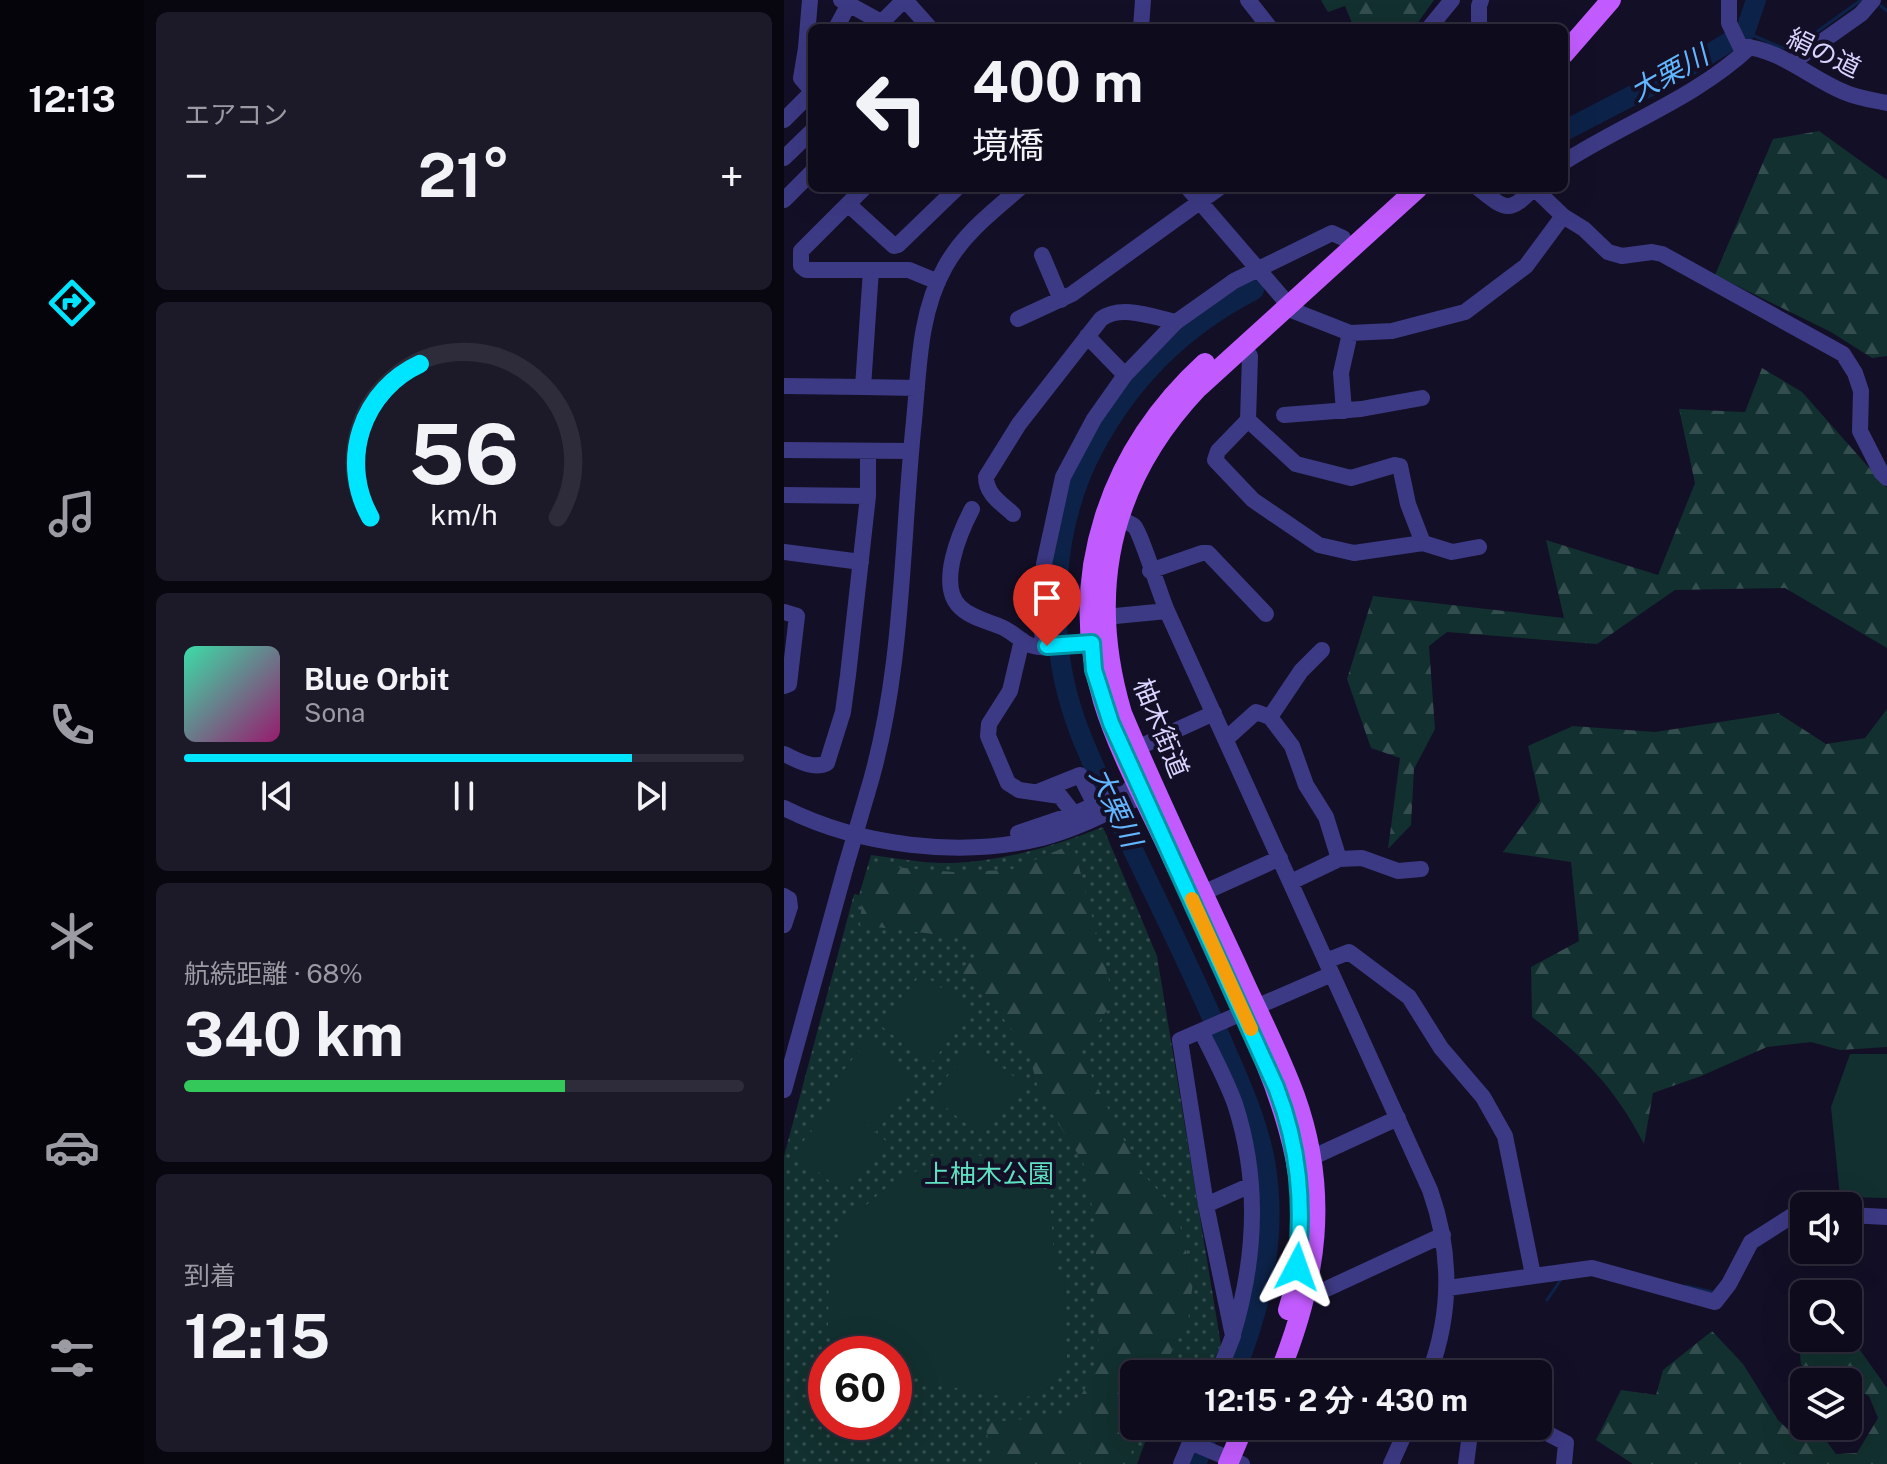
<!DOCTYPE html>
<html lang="ja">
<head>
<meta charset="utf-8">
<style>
	:root { --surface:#0e0b1c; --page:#1c1929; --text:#f1f3f6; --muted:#9b9ba3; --line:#2e2b3b; --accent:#00e5ff }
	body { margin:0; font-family:"Public Sans","Noto Sans JP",sans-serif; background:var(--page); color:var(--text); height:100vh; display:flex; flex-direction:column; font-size:30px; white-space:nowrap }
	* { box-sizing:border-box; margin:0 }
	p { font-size:26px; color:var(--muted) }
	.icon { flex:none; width:44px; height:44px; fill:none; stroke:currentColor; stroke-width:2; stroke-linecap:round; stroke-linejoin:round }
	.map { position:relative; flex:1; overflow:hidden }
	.drawer { display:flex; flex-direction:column; gap:12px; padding:12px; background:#08060f; width:640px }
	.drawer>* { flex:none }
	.hud { position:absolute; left:24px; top:24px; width:760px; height:168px; border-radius:12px; box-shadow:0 8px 32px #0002,0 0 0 2px var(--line); background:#0e0b1c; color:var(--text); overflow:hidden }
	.tools { position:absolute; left:1006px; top:1192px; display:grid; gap:16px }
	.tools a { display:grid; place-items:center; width:72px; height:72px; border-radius:12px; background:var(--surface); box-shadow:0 8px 32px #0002,0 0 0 2px var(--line); font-size:40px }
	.speed { position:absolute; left:24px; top:1336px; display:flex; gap:16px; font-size:40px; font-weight:700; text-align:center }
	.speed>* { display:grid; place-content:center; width:104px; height:104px; border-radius:50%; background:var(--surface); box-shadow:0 8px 32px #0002,0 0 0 2px var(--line); line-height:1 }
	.speed .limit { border:12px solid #d22; background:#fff; color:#111 }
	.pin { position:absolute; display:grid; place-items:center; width:68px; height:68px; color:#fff; margin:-82px -34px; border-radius:50% 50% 50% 0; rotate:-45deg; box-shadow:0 0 8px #0007 }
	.pin .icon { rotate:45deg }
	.me { position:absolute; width:88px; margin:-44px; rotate:4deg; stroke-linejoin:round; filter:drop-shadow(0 0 6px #0008) }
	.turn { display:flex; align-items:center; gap:28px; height:168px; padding:0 32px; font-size:36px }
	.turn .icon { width:104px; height:104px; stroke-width:2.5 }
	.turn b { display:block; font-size:56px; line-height:68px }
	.big { font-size:60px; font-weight:700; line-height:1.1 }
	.drawer .tile { flex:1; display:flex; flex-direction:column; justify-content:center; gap:12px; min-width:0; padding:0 28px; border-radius:12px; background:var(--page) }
	.drawer .dial { align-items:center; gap:0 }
	.dial svg { height:208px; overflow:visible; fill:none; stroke:var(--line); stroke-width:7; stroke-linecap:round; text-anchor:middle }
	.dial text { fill:var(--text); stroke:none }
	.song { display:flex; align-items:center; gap:24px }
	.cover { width:96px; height:96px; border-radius:12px; background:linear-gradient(135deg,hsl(160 70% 55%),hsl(320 70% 35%)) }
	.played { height:8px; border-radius:4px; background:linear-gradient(90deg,var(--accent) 80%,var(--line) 80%) }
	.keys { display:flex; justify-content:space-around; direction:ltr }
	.heat { display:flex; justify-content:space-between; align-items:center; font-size:44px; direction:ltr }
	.charge { height:12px; border-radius:6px; background:linear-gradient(90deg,#34c759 68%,var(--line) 0) }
	.trip { position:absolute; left:336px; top:1360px; width:432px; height:80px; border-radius:12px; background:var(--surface); box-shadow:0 8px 32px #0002,0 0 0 2px var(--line); font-weight:700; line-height:80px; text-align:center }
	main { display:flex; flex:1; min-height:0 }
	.dock { display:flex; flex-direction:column; width:144px; justify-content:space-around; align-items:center; background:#06040b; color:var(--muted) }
	.dock .icon { width:56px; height:56px }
	.dock .on { color:var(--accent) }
	.dock b { font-size:36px; color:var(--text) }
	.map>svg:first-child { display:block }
</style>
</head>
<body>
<main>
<nav class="dock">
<b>12:13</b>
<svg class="icon on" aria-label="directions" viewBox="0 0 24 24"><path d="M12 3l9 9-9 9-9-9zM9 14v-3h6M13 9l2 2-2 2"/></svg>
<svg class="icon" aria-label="music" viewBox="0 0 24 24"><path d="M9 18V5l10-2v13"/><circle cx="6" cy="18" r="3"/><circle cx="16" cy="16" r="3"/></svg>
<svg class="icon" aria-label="phone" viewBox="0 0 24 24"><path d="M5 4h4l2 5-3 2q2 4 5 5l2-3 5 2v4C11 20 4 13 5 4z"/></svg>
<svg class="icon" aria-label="climate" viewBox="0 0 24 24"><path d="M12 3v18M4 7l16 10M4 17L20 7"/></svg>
<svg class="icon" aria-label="car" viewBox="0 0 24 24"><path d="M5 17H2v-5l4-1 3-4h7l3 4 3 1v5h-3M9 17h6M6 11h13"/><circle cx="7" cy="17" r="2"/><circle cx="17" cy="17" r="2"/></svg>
<svg class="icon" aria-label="filters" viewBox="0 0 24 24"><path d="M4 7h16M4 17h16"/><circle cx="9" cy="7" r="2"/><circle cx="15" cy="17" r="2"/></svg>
</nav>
<section class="drawer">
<div class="tile"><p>エアコン</p>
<div class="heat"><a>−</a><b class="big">21°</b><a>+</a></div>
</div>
<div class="tile dial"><svg viewBox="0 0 100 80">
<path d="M14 69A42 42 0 1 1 86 69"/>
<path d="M14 69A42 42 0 0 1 33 10" stroke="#00e5ff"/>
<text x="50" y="56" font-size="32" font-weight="700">56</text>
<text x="50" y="72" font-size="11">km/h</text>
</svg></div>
<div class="tile">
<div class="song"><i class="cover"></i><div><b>Blue Orbit</b><p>Sona</p></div></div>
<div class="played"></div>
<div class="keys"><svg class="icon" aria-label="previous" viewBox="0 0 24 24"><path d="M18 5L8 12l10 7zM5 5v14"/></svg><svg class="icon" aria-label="pause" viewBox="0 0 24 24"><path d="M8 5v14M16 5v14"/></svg><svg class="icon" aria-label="next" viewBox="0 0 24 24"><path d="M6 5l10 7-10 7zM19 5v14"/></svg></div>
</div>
<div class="tile"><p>航続距離 · 68%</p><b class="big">340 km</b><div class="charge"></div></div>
<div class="tile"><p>到着</p><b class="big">12:15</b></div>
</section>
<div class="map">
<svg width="1103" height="1464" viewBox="0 0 1103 1464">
	<defs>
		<pattern id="grass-dots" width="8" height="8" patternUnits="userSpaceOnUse" patternTransform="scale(2)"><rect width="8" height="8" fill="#12302f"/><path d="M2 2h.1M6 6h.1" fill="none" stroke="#344d4e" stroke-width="1.8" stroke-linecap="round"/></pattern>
		<pattern id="forest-firs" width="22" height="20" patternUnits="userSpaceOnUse" patternTransform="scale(2)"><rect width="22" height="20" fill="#12302f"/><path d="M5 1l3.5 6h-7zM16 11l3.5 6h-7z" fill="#344d4e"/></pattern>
	</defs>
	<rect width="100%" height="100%" fill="#130f26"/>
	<path fill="url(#grass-dots)" fill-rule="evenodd" d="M319,827l54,129 64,389 -13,29h-74v52h17l-14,38h-353v-308l70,-262 5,1 12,-40c26,3 54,9 81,8 52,-2 103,-17 151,-36zM42,1354h68v68h-68z"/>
	<path fill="url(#forest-firs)" d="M537,0h113l-20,28h-70l8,-5 -7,-17 -17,6z
		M1035,131l68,49v176l-15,2 -41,-26 -116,-57 58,-136z
		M978,368l40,24 85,96v160l-102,-60 -110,2 -78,54 -150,-12 -18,14 6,83 -21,40 -3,56 -23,24 12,-91 -29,-10 -24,-69 26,-83 191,22 -18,-78 112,35 37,-92 -16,-74 66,3z
		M1103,709v338l-47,3 -29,-8 -44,5 -66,29 -48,17 -9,51c-30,-58 -61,-88 -112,-127l-1,-50 48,-26 -8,-79 -68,-10 37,-51 -12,-55 45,-20 82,6 123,-19 48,31 39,-6z
		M289,844l41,156 -35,51 59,117 39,44 16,70 -5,39 -28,53h-26v52h5l-11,38h-135l-8,-41 85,-9 20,-34 9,-31 -4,-128 -12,-59 -43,-67 -12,-44 -28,-37 -43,-45 26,-12 -25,-20 -98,-12 3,-38 7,-22 83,7 57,-2z
		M1013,1320l7,3v15h38l13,5 32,45v76h-254l-37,-24 25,-50 35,5 7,-25 49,-39 31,33 35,56 21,20 23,-5 14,19 21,-1 21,-35 -9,-22 -21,-10v-4h-9l-38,-17z"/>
	<path fill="#12302f" d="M138,973l50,39 -42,52 -50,-39z
		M83,1041l49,40 -40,51 -30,-23 40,32 -41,52 -51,-40 42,-52 -10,-9z
		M189,1044l50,40 -42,52 -49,-40z
		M1066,1054h37v144l-47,-1 -9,-90z
		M170,1153c36,2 80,9 96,46l5,70 9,8 3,80 -13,25 -10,8 -13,6 -15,3 -76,-14 -46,-13v-18h-50l-16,-26 1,-48 7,-38 8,-20 14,-19 5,5 32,-28 36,-15 -3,-9z"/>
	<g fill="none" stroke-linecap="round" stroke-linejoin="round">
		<path stroke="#0c2248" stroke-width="3" d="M1097,6l6,5
			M961,32l35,15 13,2 68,-49
			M902,1286l27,6
			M763,1300l13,-19
			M427,1428l11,-2"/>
		<path stroke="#0c2248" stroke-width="20" d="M780,131l131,-68 50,-31 11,-32
			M450,1374c28,-68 44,-139 31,-213 -8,-42 -26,-81 -43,-120 -32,-76 -70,-150 -105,-225 -16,-35 -34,-70 -45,-106 -26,-82 -19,-185 21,-261 37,-70 90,-123 161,-159
			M412,1464l16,-38"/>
		<path stroke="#3d3a85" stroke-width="16" d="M26,0l-4,48 -5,30 11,13
			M57,0l40,22 4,6
			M121,0l25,28
			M464,0l22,28
			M945,0v23l11,23c41,3 68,31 104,46 13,6 29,8 43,11
			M52,28l13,-24
			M92,28l28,-28
			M357,28l2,-28
			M645,28l23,-28
			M695,28v-22l2,-6
			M1009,62l68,-48 12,-14
			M0,120l28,-28
			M0,158l28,-27
			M780,162c61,-39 133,-65 186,-115
			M80,188l-63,63v15l5,4h103l29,12
			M404,188l106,123 56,22 42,-2 73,-19 61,-46 37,-50
			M694,188c27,21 30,27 56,0
			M750,188l29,28 21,13 24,23 14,4 30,-4 10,2 181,100 12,19 6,18 -1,40 21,41 6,6
			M0,200l28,-28
			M64,204l46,42 4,-1 59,-57
			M258,255l19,45
			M234,319l54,-25 147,-106
			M303,336l38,39
			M459,347l7,9 -2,64 48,44 55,14 44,-13 5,1 8,38 15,39 29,9 27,-5
			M0,386l79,1 8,-117
			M79,387l54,1
			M560,411l-3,-38 9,-40
			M500,415l77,-6 61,-11
			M464,420l-30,31 -3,9 38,40 66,45 35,8 69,-10
			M0,450l127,1
			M0,495l84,1
			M188,509c-12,23 -35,76 -12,98 10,10 26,14 39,19 12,4 20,14 31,19 17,6 44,-1 62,-2
			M229,514c-12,-11 -27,-20 -27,-37l33,-53 82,-105c20,-15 52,-2 75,3l58,-41 98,-48 11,5
			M326,516c8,3 18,5 24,10 6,5 27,71 33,85l263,579c22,62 22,123 -1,184
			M0,552l77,10
			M366,571l52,-18h6l58,61
			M0,612l13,4 -8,68 -5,2
			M321,617l62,-6
			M238,640l-12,51 -21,33 -1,12 20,47 11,7 41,6 14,18
			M259,646l-2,-40 3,-42 19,-87 31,-58 31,-44 51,-53
			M486,717l31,-46 21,-21
			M442,739l30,-27 14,5 22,29 14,39 20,32 13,42
			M353,748l77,-35
			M0,754c13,6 29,16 43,9l16,-51 5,-37 20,-179v-45
			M256,791l40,-16 15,30
			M83,794c37,-120 34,-249 47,-373 5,-52 5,-108 31,-154 18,-33 47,-55 75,-79
			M0,808c75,38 176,50 258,30 35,-9 69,-27 102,-43l7,-6
			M234,833l56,-19 65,-29h10
			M507,882l48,-23 23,-1 36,13 23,-2
			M419,893l77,-35
			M0,896l5,3 1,8 -6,18
			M542,961l23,-9 60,45 32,51 42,49 22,39 28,139
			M417,1031c12,24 25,48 34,73 25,77 21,154 -2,230
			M0,1090l61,-221
			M527,1158l87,-40
			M422,1205l45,-20
			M1064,1215l39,2
			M664,1288l144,-20 123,34 14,-18 22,-42 47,-30 6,-2
			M523,1293l13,-1 123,-57
			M434,1374l15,-38 -27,-131 -26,-165 152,-66
			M749,1426l33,17 -2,21
			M406,1442l52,22
			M397,1464l16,-38
			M607,1464l17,-38
			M682,1464l5,-38"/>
		<path stroke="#c25bff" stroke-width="20" d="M780,54l47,-54
			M393,868c-24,-54 -57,-111 -74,-167 -38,-126 8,-252 102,-338
			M460,1014c44,94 78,192 44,296
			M495,1374c38,-93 51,-181 16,-278 -16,-44 -38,-85 -57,-128 -39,-84 -80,-169 -116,-255 -36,-122 -12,-232 76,-325l220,-200
			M444,1464l16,-38"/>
		<path stroke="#3d3a85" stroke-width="16" d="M61,869l22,-75"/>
	</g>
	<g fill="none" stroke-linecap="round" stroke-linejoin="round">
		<g stroke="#0095a6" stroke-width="20">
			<path id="route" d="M263,646l45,-3 2,27 17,53 165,364c23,59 28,117 21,180"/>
		</g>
		<use href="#route" stroke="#00e5ff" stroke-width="14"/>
		<path stroke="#f59e0b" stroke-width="14" d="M408,899l59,130"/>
	</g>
	<g text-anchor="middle" stroke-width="8" stroke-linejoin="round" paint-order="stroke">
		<g font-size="26" fill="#d9d4ff" stroke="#130f26">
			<text transform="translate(1040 53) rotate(26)" y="9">絹の道</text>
			<text transform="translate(377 728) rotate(68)" y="9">柚木街道</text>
		</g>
		<g font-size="26" fill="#5fe0c0" stroke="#130f26">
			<text x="205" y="1183">上柚木公園</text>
		</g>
		<g font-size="28" font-style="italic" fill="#62b6ff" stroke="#130f26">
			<text transform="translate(885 73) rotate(-29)" y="10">大栗川</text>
			<text transform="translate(332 807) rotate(65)" y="10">大栗川</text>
		</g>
	</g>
</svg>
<div class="tools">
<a><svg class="icon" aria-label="sound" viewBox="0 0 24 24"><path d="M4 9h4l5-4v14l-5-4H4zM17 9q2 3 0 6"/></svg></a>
<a><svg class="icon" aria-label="search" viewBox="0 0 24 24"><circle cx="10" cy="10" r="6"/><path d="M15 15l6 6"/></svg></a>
<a><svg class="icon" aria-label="layers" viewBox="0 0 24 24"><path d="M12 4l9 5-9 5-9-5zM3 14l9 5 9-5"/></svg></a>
</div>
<div class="speed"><div class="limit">60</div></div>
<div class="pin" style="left:263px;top:646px;background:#d93025"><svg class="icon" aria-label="arrive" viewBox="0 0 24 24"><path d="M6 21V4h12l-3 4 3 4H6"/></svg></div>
<svg class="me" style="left:513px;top:1267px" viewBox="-20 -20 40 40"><path d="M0-17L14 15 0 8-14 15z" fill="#00e5ff" stroke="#fff" stroke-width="4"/></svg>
<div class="trip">12:15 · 2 分 · 430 m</div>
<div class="hud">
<div class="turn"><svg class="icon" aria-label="left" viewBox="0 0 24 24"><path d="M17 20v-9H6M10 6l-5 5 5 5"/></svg><div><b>400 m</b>境橋</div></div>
</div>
</div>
</main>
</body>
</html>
